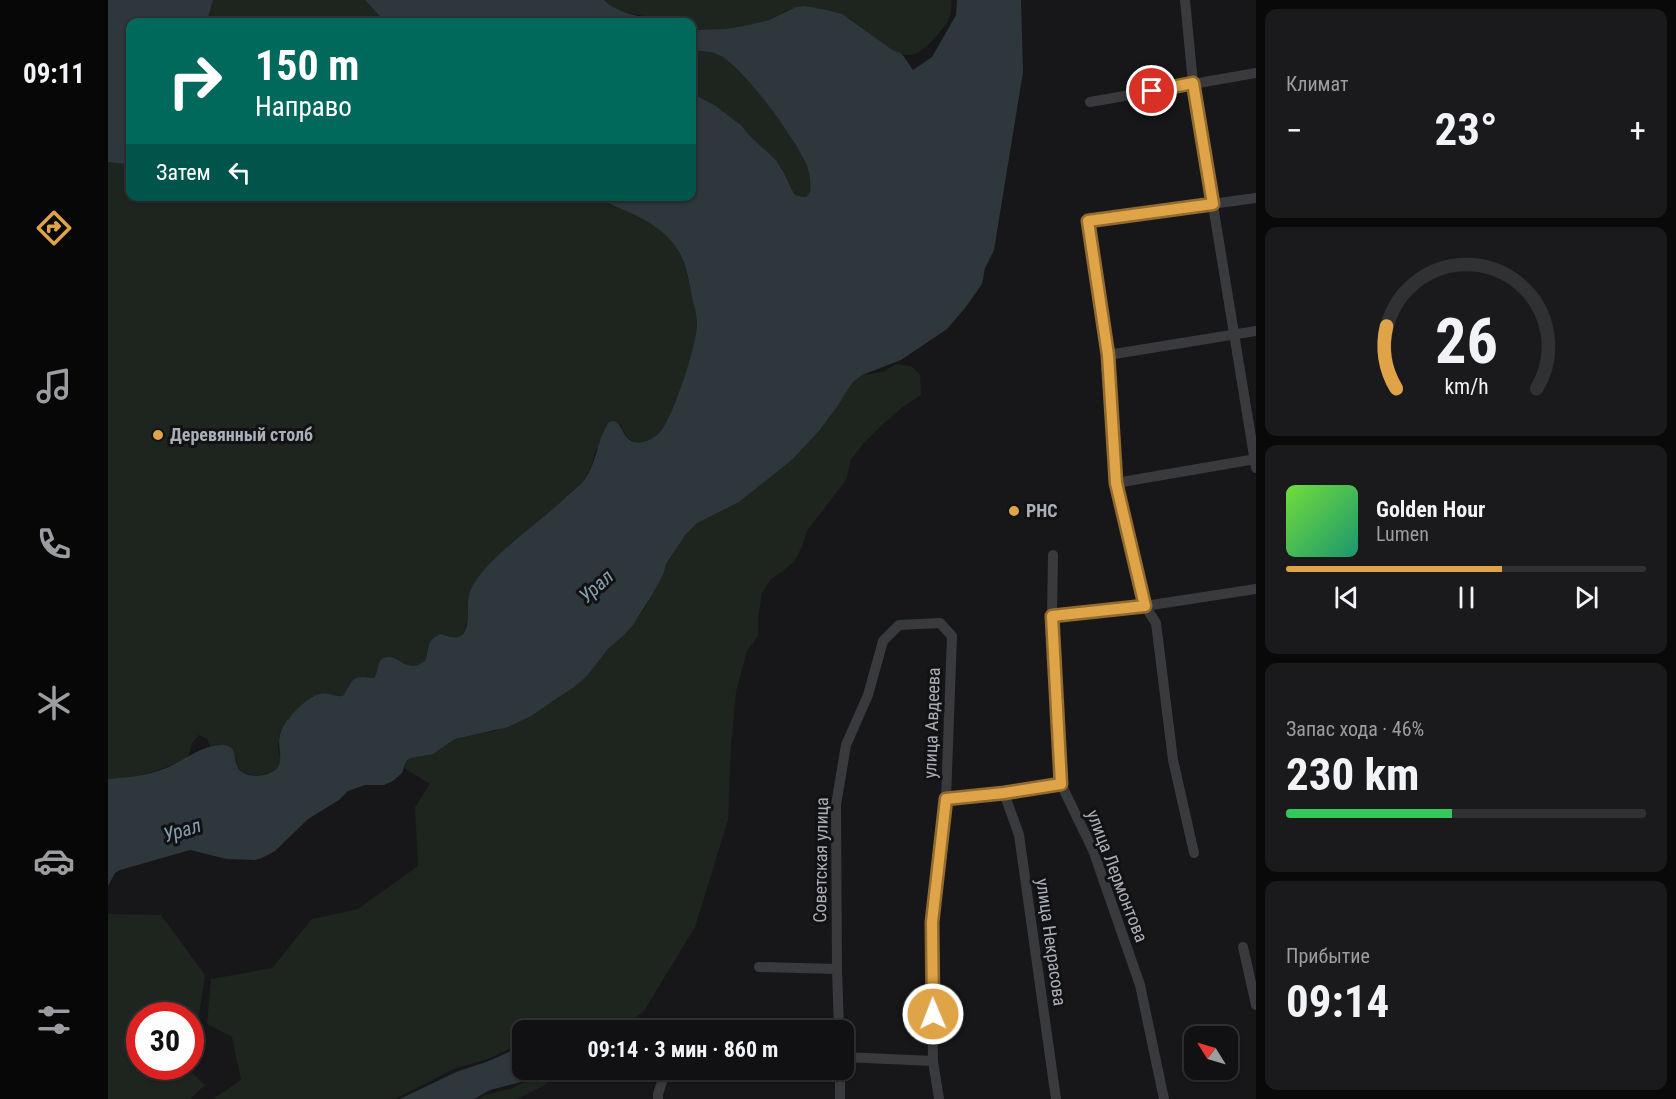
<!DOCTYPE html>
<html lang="ru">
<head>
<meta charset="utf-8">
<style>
	:root { --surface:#111113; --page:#1a1a1c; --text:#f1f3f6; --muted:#9c9da0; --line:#303133; --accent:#e0a448 }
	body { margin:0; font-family:"Roboto Condensed",sans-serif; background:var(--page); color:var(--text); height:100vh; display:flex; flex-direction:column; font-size:22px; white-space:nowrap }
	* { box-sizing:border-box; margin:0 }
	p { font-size:20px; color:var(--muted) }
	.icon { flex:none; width:33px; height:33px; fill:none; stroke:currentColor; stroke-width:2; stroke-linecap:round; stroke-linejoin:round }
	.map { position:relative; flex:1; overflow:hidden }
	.panel { display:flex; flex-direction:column; gap:9px; padding:9px; background:#09090a; width:420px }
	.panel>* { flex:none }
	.banner { position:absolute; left:18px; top:18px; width:570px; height:183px; border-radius:12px; box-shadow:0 2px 4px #0004,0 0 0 2px var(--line); background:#00695c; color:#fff; overflow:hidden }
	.needle { width:39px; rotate:307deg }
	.tools { position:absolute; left:1076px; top:1026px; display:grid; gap:12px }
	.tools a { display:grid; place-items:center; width:54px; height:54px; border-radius:12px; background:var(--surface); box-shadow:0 2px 4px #0004,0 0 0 2px var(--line); font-size:30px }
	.speed { position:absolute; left:18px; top:1002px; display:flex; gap:12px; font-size:30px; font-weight:700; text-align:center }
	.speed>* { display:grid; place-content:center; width:78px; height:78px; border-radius:50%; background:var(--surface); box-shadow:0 2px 4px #0004,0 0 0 2px var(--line); line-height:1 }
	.speed .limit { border:9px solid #d22; background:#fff; color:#111 }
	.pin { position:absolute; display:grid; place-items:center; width:51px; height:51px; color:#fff; margin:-26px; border:3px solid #fff; border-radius:50%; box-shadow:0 2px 6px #0007 }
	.me { position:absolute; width:66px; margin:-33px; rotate:359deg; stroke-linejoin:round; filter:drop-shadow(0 0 4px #0008) }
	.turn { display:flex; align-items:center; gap:21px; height:126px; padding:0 30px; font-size:27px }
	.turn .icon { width:78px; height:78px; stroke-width:2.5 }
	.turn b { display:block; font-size:42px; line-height:51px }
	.then { display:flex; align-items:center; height:57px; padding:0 30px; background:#0003; gap:12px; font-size:22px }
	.big { font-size:45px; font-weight:700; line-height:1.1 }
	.panel .card { flex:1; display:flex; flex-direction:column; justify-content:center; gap:9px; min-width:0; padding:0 21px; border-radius:12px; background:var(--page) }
	.panel .dial { align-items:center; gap:0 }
	.dial svg { height:156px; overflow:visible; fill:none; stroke:var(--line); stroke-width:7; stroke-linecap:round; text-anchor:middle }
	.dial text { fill:var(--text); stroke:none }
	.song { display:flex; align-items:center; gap:18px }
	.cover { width:72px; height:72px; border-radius:9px; background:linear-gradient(135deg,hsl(100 70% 55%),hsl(160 70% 35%)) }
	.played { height:6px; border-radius:3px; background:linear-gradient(90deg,var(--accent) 60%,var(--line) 60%) }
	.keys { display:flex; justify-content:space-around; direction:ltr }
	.heat { display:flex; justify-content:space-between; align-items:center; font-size:33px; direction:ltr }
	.charge { height:9px; border-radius:4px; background:linear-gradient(90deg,#34c759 46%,var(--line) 0) }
	.trip { position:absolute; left:404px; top:1020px; width:342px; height:60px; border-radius:12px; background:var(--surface); box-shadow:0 2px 4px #0004,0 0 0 2px var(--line); font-weight:700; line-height:60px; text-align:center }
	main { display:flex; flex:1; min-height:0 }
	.dock { display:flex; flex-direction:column; width:108px; justify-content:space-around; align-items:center; background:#070708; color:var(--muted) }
	.dock .icon { width:42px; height:42px }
	.dock .current { color:var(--accent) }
	.dock b { font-size:27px; color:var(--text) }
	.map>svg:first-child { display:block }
</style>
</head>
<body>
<main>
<nav class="dock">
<b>09:11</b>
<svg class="icon current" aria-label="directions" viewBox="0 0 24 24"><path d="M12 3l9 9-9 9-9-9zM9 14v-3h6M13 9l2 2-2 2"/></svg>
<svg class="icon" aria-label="music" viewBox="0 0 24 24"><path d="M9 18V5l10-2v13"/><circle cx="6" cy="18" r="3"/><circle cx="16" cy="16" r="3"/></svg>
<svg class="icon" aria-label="phone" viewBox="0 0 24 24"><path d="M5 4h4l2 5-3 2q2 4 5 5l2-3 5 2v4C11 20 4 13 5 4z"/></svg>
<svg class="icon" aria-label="climate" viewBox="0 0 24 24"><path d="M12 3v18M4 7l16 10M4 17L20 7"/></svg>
<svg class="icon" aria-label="car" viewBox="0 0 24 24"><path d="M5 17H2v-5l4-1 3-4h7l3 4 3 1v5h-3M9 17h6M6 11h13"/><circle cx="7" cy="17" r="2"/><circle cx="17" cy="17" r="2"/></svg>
<svg class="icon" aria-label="filters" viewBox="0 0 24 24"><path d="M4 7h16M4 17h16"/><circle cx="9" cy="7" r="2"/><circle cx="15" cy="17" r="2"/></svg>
</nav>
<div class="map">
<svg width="1148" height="1099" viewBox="0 0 1148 1099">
	<rect width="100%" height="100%" fill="#171719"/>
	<path fill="#1e241e" d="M105,0h152l20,22h-178z
		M496,0h347c2,13 -3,24 -12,33 -7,8 -18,21 -29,22 -17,2 -50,-30 -67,-39 -12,-7 -31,-9 -45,-8 -10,0 -20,8 -29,12 -21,8 -56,13 -77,9v-7h-26l-17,-5 -32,-6z
		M584,50c8,1 19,1 27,5 24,11 78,86 88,111 3,10 4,18 3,28l-4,3 -8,-1 -4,-2 -10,-21 -8,-13 -27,-25 -7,-9 -26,-20 -24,-13z
		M0,162l17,2 5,2v30l471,1 5,5c23,11 49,19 66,39 13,16 15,36 20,55 2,9 5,18 5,27 1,21 -23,92 -36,108 -5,5 -12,10 -19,11 -13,1 -17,-7 -22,-18l-24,26 -4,14 -6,14 -30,28 -48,40 -40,69 -3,16 -4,6 -6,1 -15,-4 -12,12 -3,16c-9,6 -16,6 -25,0l-21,3 -2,10 -4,3 -11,-1 -13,7 -2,7 -4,5 -11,-1 -35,15 -17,22 -2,16 3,13 -3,7 -6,4 -10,3h-10l-9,-2 -5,-6 -2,-9 -17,-14 -9,2 -3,-7 -8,-4 -7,8 -4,14c-30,15 -47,20 -80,22z
		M788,364l15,2 9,9 1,20 -17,11 -22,19 -20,20 -11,15 -5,20 -39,51 -4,13 -9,18 -14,11 -9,6 -9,14 -4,25v18l-11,15 -11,41 -5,55 -3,73 -33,107 -51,84 -26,19h-96v13l-34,16 -34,10 -59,30h-182l28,-19 -9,-43 -25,-13 4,-45 61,-11 40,-49 46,-10 60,-43 -3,-59 15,-23 -26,-16 2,-7 5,-3 27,-8 16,-11 16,-4 25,-4 52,-26 12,-7 44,-42 5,-7 16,-14 20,-25 18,-35 4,-11 20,-30 10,-11 43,-21 53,-42 27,-29 18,-24 15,-24 10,-8 21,-3z
		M0,914l53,1 44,60 -7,47 -16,-15 -15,8 -27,1v50l46,1 19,18 -15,14h-82z
		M439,1070h18l-20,15 -28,14h-40l8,-4 28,-7z"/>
	<path fill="#2e373c" d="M0,0h105l-6,22h-77v144l-6,-2 -16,-2z
		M257,0h239c16,16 41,16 62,22h-281z
		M849,0h64l2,72 -29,178 -9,18 -3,16 -17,24 -18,21 -46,31 -39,15 -10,8 -15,24 -18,24 -27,29 -53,42 -42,21 -11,11 -20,30 -3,11 -11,20 -19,30 -9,10 -16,14 -22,28 -12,10 -43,29 -23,11 -53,12 -22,15 -22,4 -5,3 -4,12 -9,8 -9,4h-19l-17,6 -9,9 -31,19 -33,32 -13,7 -7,2 -28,-1 -37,-9 -70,20 -5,3 -7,13v-107c21,-2 39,-3 58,-11 17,-7 38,-24 55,-23 17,0 12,13 17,23 6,10 25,9 34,4 15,-7 4,-25 8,-37 3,-14 26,-38 40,-41 8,-2 15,3 23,2 6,-8 7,-20 21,-19 3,0 6,1 10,1 5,-5 2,-17 10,-20 15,-6 21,18 41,3 5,-13 0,-19 15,-27 6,1 13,5 18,3 15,-3 7,-34 12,-45 2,-6 6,-12 9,-16 24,-30 57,-51 85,-77 7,-7 17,-14 23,-23 10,-16 10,-36 22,-54l5,-1c10,5 9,19 21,21 9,2 19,-4 25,-10 13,-14 37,-88 37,-108 0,-9 -3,-18 -5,-27 -4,-19 -6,-39 -20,-55 -17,-21 -43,-29 -66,-40l-5,-5 91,-1v-103l24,13 26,20 7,9 27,25 8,13 10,21 4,2 8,1 4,-4c1,-9 0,-18 -3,-27 -10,-25 -64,-100 -88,-111 -8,-4 -19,-4 -27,-5v-21l7,1 28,-1 22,-4 20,-5 27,-13 9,-1 22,4 15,4 49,35 11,5 11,16 19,-13 24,-42z
		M414,1046v24h20l-21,12 -31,8 -16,9h-74l56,-27 33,-11z"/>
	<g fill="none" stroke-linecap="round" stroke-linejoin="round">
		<path stroke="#393a3e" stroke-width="10" d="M1077,0l8,83 63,385
			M982,102l166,-29
			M1000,355l148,-24
			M1008,483l140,-24
			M945,555l-1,61 9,168 32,66 47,135 24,114
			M944,616l93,-10 111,-17
			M896,793l15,42 37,264
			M838,799l58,-6 57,-9
			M1086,853l-21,-93 -17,-137 -11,-17 -29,-123 -8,-128 -20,-134 168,-23
			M1135,947l13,58
			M651,967l78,2
			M731,1030l-2,-61 -1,-164 10,-60 22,-50 15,-54 16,-16 41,-2 12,13 -6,163 -15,123 2,139 6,38
			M735,1057l90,4
			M732,1070v29
			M550,1099v-5l8,-24"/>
	</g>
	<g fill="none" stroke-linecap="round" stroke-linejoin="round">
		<g stroke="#926b2f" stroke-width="15">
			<path id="route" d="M825,1014l-1,-92 14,-123 58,-6 57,-9 -9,-168 93,-10 -29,-123 -8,-128 -20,-134 125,-17 -20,-121 -41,8"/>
		</g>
		<use href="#route" stroke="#e0a448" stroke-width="10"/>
	</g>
	<g fill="#e0a448" stroke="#121214" stroke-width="2">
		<circle cx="50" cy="435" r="6"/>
		<circle cx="906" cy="511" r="6"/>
	</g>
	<g text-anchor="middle" stroke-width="6" stroke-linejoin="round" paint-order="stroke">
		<g font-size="18" font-weight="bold" fill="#abafb7" stroke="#121214" text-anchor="start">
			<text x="62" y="441">Деревянный столб</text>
			<text x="918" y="517">РНС</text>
		</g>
		<g font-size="18" fill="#abafb7" stroke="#121214">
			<text transform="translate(824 723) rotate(-88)" y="6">улица Авдеева</text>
			<text transform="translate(713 860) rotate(-89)" y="6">Советская улица</text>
			<text transform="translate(1009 876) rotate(69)" y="6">улица Лермонтова</text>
			<text transform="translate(943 942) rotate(82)" y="6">улица Некрасова</text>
		</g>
		<g font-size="20" font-style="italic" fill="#859eaf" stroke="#121214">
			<text transform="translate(488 586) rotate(-42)" y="7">Урал</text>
			<text transform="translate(74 830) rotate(-17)" y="7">Урал</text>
		</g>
	</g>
</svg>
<div class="tools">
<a><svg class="needle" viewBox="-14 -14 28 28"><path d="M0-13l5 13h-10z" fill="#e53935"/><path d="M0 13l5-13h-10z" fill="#9c9da0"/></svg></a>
</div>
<div class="speed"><div class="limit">30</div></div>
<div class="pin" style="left:1044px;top:91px;background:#d93025"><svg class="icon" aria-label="arrive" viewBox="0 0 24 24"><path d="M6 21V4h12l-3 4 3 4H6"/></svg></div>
<svg class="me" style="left:825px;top:1014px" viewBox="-20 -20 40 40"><circle r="17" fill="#e0a448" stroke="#fff" stroke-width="3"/><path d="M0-11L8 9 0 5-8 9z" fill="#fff"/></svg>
<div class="trip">09:14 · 3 мин · 860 m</div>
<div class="banner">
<div class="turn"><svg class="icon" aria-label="right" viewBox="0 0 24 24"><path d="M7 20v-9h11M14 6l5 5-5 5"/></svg><div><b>150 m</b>Направо</div></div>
<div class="then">Затем<svg class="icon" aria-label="left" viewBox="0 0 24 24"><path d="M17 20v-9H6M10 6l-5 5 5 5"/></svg></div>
</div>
</div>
<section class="panel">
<div class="card"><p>Климат</p>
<div class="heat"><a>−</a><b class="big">23°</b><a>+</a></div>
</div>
<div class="card dial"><svg viewBox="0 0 100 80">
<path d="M14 69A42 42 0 1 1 86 69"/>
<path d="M14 69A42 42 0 0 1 9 37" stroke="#e0a448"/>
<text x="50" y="56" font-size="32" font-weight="700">26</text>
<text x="50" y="72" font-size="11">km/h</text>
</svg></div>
<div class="card">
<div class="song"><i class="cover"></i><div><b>Golden Hour</b><p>Lumen</p></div></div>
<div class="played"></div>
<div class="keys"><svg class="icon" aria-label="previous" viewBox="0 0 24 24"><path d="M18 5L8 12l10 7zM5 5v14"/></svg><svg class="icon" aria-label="pause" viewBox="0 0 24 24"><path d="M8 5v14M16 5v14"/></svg><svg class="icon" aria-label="next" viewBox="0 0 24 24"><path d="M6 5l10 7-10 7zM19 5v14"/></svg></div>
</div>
<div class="card"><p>Запас хода · 46%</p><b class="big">230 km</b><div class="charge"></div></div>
<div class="card"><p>Прибытие</p><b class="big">09:14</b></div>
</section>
</main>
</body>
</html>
